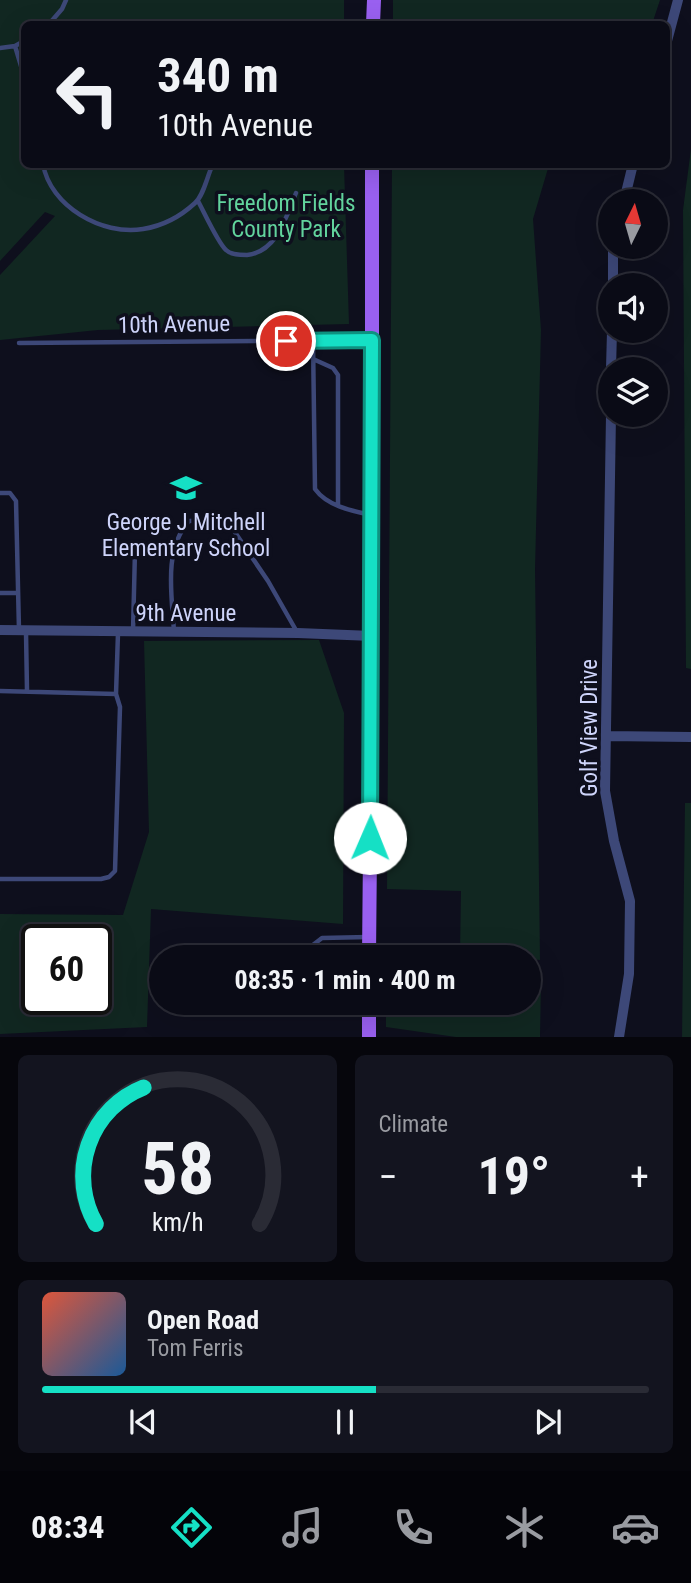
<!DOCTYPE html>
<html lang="en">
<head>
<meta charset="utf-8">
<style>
	:root { --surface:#0a0b16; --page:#13141f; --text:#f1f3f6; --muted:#999ba1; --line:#2a2b35; --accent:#15e0c5 }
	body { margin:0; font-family:"Roboto Condensed",sans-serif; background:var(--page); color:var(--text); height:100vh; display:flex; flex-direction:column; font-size:26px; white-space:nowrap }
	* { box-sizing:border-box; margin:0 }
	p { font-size:23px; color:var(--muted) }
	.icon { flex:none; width:38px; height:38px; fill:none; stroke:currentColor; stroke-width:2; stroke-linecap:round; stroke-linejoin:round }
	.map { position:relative; height:1037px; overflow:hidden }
	.panel { display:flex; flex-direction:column; gap:18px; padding:18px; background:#06060c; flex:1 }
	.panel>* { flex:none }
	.guide { position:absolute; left:21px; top:21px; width:649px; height:147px; border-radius:10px; box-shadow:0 7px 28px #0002,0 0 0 2px var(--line); background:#0a0b16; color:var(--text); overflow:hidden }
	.needle { width:46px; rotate:5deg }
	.fabs { position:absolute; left:598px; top:189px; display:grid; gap:14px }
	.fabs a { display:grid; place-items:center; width:70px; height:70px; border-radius:50%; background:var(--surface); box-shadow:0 7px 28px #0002,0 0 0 2px var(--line); font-size:35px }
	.speed { position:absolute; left:21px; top:924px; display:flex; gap:14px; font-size:35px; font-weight:700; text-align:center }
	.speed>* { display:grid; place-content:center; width:91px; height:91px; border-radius:50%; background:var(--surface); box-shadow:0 7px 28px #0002,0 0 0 2px var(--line); line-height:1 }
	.speed .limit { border:4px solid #111; border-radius:10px; background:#fff; color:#111 }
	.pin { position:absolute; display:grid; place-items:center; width:60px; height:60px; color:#fff; margin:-30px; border:4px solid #fff; border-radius:50%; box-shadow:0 2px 7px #0007 }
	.me { position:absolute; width:77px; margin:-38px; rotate:1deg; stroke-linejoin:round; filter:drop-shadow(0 0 5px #0008) }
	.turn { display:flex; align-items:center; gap:24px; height:147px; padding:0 21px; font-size:32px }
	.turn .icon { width:91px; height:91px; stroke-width:2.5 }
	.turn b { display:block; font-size:49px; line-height:60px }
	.big { font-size:52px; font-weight:700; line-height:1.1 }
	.panel .card { flex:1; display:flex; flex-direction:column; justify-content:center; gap:10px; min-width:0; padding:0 24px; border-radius:10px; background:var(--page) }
	.panel .dial { align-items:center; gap:0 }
	.dial svg { height:182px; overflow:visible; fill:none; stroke:var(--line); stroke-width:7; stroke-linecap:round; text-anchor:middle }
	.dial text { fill:var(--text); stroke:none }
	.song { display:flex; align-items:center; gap:21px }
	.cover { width:84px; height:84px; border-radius:10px; background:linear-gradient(135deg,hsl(10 70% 55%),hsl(210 70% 35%)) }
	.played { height:7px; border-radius:4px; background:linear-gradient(90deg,var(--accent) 55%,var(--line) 55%) }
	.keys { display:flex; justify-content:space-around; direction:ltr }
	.heat { display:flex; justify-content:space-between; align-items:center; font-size:38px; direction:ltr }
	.panel .tiles { flex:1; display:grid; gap:18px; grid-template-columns:1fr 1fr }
	.card:last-child { grid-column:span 2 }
	.trip { position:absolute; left:149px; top:945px; width:392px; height:70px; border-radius:35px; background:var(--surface); box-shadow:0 7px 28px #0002,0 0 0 2px var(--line); font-weight:700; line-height:70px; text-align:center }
	.menu { display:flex; height:112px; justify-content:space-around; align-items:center; background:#040409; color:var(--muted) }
	.menu .icon { width:49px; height:49px }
	.menu .current { color:var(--accent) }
	.menu b { font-size:32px; color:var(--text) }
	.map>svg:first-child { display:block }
</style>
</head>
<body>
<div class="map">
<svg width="691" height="1037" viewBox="0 0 691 1037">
	<rect width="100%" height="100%" fill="#0e0f1d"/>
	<path fill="#112721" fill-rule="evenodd" d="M0,0h344v24h-320v140l320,1 5,159 -251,6 -98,10v-65l55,-59 -10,-4 -45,49z
		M393,0h267l-8,24h-259z
		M691,149v520l-5,-1 -3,-458z
		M392,165h157l-16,54 8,111 -6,239 5,391 -11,-1 -1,-2 -68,-3 1,-63 -74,-2z
		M319,640l25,73 -1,211 -192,-15 -4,118 -147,7v-120l123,1 26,-83 -5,-191zM37,940h59v59h-59z
		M685,803h6v234h-9z
		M541,982l-1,55h-84l-70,-10v-24h142l1,-20z"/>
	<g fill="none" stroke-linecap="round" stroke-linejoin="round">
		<path stroke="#3d4878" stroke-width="4.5" d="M49,24l13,-15 4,-9
			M15,46l9,30
			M0,48l15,-2 9,-5
			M43,164c7,42 59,72 100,65 19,-3 38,-13 52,-26 9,-8 12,-27 18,-39
			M198,201c6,11 20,42 28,49 5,5 14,5 21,5 30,-3 39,-38 49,-62
			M313,340l2,149c12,17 37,22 56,26
			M19,343l349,-3
			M313,359l20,9 5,7v130
			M0,493h10l6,8 3,129
			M0,593h17
			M133,631l2,-80h39
			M26,632l1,59
			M174,632c-2,-36 -11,-82 15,-111l28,-1 13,5 38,56 29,51
			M0,691l116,3
			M0,879h101l8,-2 6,-6 5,-164 -4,-13 2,-61
			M309,957v-9l13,-10 46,-1
			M309,1003l2,5 7,3h50"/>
		<path stroke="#3d4878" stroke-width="10" d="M667,41l11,-41
			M624,201l9,-37
			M613,285v-38
			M611,369l1,-38
			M611,415l-6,376 9,50 16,60 -1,73 -10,63
			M0,630l298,3 74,3
			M606,736l85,1"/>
		<path stroke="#9960f0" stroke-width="14" d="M373,24l1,-24
			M369,957l3,-321v-472
			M369,1003v34"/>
	</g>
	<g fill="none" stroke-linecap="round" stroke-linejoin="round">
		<g stroke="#0e9280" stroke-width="18">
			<path id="route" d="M286,341l86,-1 -2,498"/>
		</g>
		<use href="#route" stroke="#15e0c5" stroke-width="12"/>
	</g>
	<defs>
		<g id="school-bare" transform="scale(2.415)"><path d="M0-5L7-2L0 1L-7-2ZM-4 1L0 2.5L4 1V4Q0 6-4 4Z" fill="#15e0c5" stroke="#0e0f1d" stroke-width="2.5" paint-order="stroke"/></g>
	</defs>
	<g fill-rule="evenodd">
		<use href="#school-bare" x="186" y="488"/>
	</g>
	<g text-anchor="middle" stroke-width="7" stroke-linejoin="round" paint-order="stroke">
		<g font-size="23" fill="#62d39d" stroke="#0e0f1d">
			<text x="286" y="211">Freedom Fields<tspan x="286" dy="26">County Park</tspan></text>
		</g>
		<g font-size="23" fill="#ced4fa" stroke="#0e0f1d">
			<text transform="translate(174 324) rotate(-1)" y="8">10th Avenue</text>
			<text x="186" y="621">9th Avenue</text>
			<text transform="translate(589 728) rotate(-90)" y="8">Golf View Drive</text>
		</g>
		<g font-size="23" fill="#ced4fa" stroke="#0e0f1d">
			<text x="186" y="530">George J Mitchell<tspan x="186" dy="26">Elementary School</tspan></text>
		</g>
	</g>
</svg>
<div class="fabs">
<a><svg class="needle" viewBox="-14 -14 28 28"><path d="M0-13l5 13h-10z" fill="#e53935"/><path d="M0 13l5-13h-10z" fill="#999ba1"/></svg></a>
<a><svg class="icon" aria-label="sound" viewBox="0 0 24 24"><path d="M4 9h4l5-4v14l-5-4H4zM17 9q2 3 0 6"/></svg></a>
<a><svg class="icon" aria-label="layers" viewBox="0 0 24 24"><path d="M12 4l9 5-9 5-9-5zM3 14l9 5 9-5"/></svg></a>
</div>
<div class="speed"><div class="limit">60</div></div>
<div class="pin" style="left:286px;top:341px;background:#d93025"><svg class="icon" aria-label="arrive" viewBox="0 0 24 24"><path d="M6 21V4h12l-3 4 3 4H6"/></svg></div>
<svg class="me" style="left:370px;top:838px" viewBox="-20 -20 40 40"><circle r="19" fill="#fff"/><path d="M0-13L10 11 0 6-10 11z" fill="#15e0c5"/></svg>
<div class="trip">08:35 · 1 min · 400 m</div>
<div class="guide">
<div class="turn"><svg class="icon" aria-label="left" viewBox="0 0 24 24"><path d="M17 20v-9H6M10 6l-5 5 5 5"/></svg><div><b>340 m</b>10th Avenue</div></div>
</div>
</div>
<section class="panel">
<div class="tiles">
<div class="card dial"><svg viewBox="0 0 100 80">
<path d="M14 69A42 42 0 1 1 86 69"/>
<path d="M14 69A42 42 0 0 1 35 9" stroke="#15e0c5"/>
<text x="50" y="56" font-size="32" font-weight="700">58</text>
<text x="50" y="72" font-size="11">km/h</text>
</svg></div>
<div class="card"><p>Climate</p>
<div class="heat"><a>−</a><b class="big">19°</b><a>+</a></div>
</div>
<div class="card">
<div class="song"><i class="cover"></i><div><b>Open Road</b><p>Tom Ferris</p></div></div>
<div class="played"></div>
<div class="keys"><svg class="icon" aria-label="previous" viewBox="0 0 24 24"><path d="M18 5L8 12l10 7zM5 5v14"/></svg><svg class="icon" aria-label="pause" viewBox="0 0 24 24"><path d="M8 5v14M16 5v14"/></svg><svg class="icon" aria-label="next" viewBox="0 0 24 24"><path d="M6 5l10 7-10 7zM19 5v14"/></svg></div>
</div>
</div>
</section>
<nav class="menu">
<b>08:34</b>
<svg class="icon current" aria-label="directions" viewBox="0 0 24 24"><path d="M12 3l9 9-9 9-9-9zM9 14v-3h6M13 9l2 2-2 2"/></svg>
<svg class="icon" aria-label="music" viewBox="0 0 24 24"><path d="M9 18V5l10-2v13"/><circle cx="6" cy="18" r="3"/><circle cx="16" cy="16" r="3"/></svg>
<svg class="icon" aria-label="phone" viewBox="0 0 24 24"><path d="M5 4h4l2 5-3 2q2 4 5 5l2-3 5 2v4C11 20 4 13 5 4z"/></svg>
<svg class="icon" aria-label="climate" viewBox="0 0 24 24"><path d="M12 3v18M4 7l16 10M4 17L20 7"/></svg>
<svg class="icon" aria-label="car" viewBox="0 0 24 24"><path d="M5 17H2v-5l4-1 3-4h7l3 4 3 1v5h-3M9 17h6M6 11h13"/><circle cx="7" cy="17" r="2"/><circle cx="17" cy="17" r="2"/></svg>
</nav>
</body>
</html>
